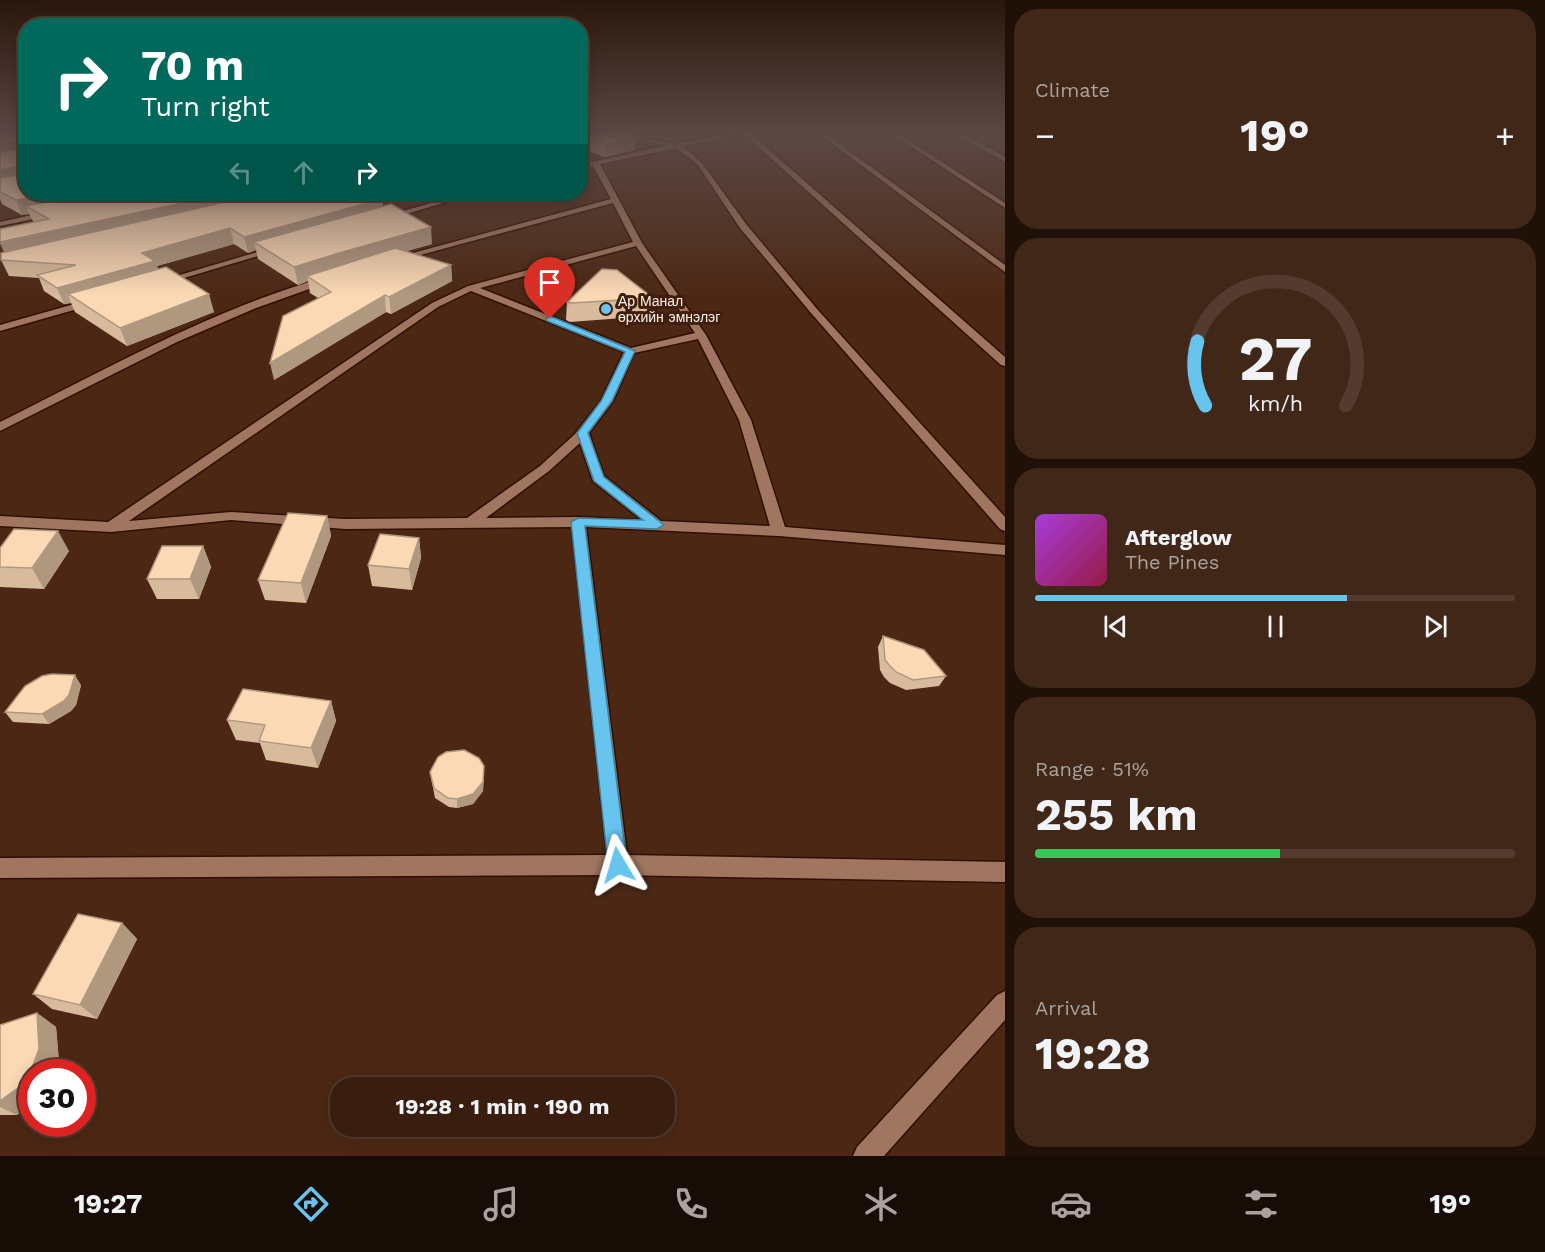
<!DOCTYPE html>
<html lang="en">
<head>
<meta charset="utf-8">
<style>
	:root { --surface:#391e0f; --page:#402718; --text:#f1f3f6; --muted:#aba29e; --line:#533c2f; --accent:#66c4ef }
	body { margin:0; font-family:"Work Sans",sans-serif; background:var(--page); color:var(--text); height:100vh; display:flex; flex-direction:column; font-size:22px; white-space:nowrap }
	* { box-sizing:border-box; margin:0 }
	p { font-size:20px; color:var(--muted) }
	.icon { flex:none; width:33px; height:33px; fill:none; stroke:currentColor; stroke-width:2; stroke-linecap:round; stroke-linejoin:round }
	.map { position:relative; flex:1; overflow:hidden }
	.sheet { display:flex; flex-direction:column; gap:9px; padding:9px; background:#1f1008; width:540px }
	.sheet>* { flex:none }
	.hud { position:absolute; left:18px; top:18px; width:570px; height:183px; border-radius:24px; box-shadow:0 3px 15px #0003,0 0 0 2px var(--line); background:#00695c; color:#fff; overflow:hidden }
	.speed { position:absolute; left:18px; top:1059px; display:flex; gap:12px; font-size:30px; font-weight:700; text-align:center }
	.speed>* { display:grid; place-content:center; width:78px; height:78px; border-radius:50%; background:var(--surface); box-shadow:0 3px 15px #0003,0 0 0 2px var(--line); line-height:1 }
	.speed .limit { border:9px solid #d22; background:#fff; color:#111 }
	.pin { position:absolute; display:grid; place-items:center; width:51px; height:51px; color:#fff; margin:-62px -26px; border-radius:50% 50% 50% 0; rotate:-45deg; box-shadow:0 0 6px #0007 }
	.pin .icon { rotate:45deg }
	.me { position:absolute; width:66px; margin:-33px; rotate:353deg; stroke-linejoin:round; filter:drop-shadow(0 0 4px #0008) }
	.turn { display:flex; align-items:center; gap:21px; height:126px; padding:0 24px; font-size:27px }
	.turn .icon { width:78px; height:78px; stroke-width:2.5 }
	.turn b { display:block; font-size:42px; line-height:51px }
	.lanes { display:flex; align-items:center; height:57px; padding:0 24px; background:#0003; justify-content:center; gap:30px; direction:ltr }
	.lanes .off { opacity:.35 }
	.big { font-size:45px; font-weight:700; line-height:1.1 }
	.sheet .card { flex:1; display:flex; flex-direction:column; justify-content:center; gap:9px; min-width:0; padding:0 21px; border-radius:24px; background:var(--page) }
	.sheet .dial { align-items:center; gap:0 }
	.dial svg { height:156px; overflow:visible; fill:none; stroke:var(--line); stroke-width:7; stroke-linecap:round; text-anchor:middle }
	.dial text { fill:var(--text); stroke:none }
	.song { display:flex; align-items:center; gap:18px }
	.cover { width:72px; height:72px; border-radius:9px; background:linear-gradient(135deg,hsl(280 70% 55%),hsl(340 70% 35%)) }
	.played { height:6px; border-radius:3px; background:linear-gradient(90deg,var(--accent) 65%,var(--line) 65%) }
	.keys { display:flex; justify-content:space-around; direction:ltr }
	.heat { display:flex; justify-content:space-between; align-items:center; font-size:33px; direction:ltr }
	.charge { height:9px; border-radius:4px; background:linear-gradient(90deg,#34c759 51%,var(--line) 0) }
	.trip { position:absolute; left:330px; top:1077px; width:345px; height:60px; border-radius:24px; background:var(--surface); box-shadow:0 3px 15px #0003,0 0 0 2px var(--line); font-weight:700; line-height:60px; text-align:center }
	.menu { display:flex; height:96px; justify-content:space-around; align-items:center; background:#170c06; color:var(--muted) }
	.menu .icon { width:42px; height:42px }
	.menu .current { color:var(--accent) }
	.menu b { font-size:27px; color:var(--text) }
	main { display:flex; flex:1; min-height:0 }
	.map>svg:first-child { display:block }
</style>
</head>
<body>
<main>
<div class="map">
<svg width="1005" height="1156" viewBox="0 0 1005 1156">
	<rect width="100%" height="100%" fill="#4c2814"/>
	<g fill="none" stroke-linecap="round" stroke-linejoin="round">
		<g stroke="#300f00" stroke-width="3">
			<path id="street" d="M605,134c24,0 53,11 75,9 21,-2 40,-9 61,-9l-58,12 19,17 44,61 71,85 188,208v14l-5,-2 -189,-216 -71,-85 -42,-63 -22,-17 -76,16 42,79 64,92 45,85 34,107 220,18v10l-226,-19 -193,-9 41,328 378,7v20l-387,-7 -618,3v-20l607,-3 -35,-328 -227,2 -114,-9 -120,12 -111,-6v-10l108,6 324,-219 36,-17 165,-44 -20,-39 -215,58 -7,-2 220,-60 -18,-33 -13,3v-4l87,-20zM636,246l59,87 -64,15 -151,-60zM471,291l153,61 -23,49 -26,33 -35,32 -73,52 -122,1 -114,-7 -102,9 309,-214zM698,339l41,81 31,106 -109,-5 -57,-45 -15,-43 24,-32 21,-48zM580,443l13,38 49,39 -64,-3 -92,1 63,-47z
				M744,134h7l254,223v9l-4,-1z
				M819,134h7l179,131v7z
				M892,134h7l106,69v5z
				M955,134h8l42,23v5z
				M463,194h11l-85,25 -7,-2z
				M50,211h3v4l-53,11v-4z
				M271,248l7,2 -114,34 -8,-2z
				M326,277l5,3 -2,2 -73,26 -79,34 -177,89v-9c105,-52 212,-113 326,-145z
				M92,299l3,1v4l-95,27v-6z
				M1005,991v29l-121,136h-31l4,-9 140,-152z"/>
		</g>
		<use href="#street" fill="#a07660" fill-rule="evenodd"/>
	</g>
	<path fill="#d8bb9c" d="M0,134h26v60l356,5 1,7 49,38 -26,7 45,14 1,16 -61,33 -5,-2 -112,68 44,-82 -8,-5 -2,-12 -10,4 -40,-26 -2,-9 -8,3 -14,-9 -77,22 1,3 56,43 -87,34 -52,-34 -4,-9 -7,1 -20,-13 -5,-13 -30,-2 -8,-16 3,-8 -4,-9 34,-21 -1,-1 -4,-7 -7,1 -20,-11 -2,-5z
		M580,134l55,16 -30,7 -25,-9z
		M653,298l-3,18 -80,6 -4,-2 1,-18z
		M327,516l4,20 -25,67 -41,-3 -7,-20z
		M419,538l2,20 -9,32 -40,-4 -4,-21z
		M203,546l8,21 -12,32h-42l-10,-20z
		M0,548l69,3 -25,38 -44,-2z
		M883,636l63,40 -7,10 -33,4 -16,-7 -6,-6 -4,-7 -2,-23z
		M81,685l-5,20 -5,6 -22,13 -36,-2 -8,-10z
		M331,701l5,20 -18,47 -52,-8 -6,-17 -24,-3 -9,-20z
		M430,772l54,4 -1,15 -10,13 -16,4 -8,-1 -14,-9z
		M122,923l15,16 -40,80 -45,-10 -19,-15z
		M37,1013l19,14 3,35 -27,10v33l-15,10h-17v-90z"/>
	<path fill="#b0987f" d="M637,137l-2,13 -30,7 1,-13z
		M20,141l6,13 -26,4v-14z
		M22,166l4,10 -26,9v-15z
		M50,194h74l-98,12 3,8 -7,1 -6,-15z
		M225,194h68l-286,64 -7,-15z
		M382,199l2,15 -130,28 2,8 -8,3 -4,-16z
		M431,227l1,17 -94,27 -31,5 1,5 -10,4 -4,-18 42,-13z
		M230,228l4,16 -77,22 4,11 -93,17 3,9 -7,1 -7,-16 85,-35z
		M451,265l1,16 -61,33 -2,-17z
		M209,294l5,18 -87,34 -7,-18z
		M385,295l1,17 -112,68 -4,-17z
		M327,516l4,20 -25,67 -5,-20z
		M58,531l11,20 -25,38 -12,-21z
		M419,538l2,20 -9,32 -3,-21z
		M203,546l8,21 -12,32 -9,-20z
		M75,675l6,10 -5,20 -5,6 -22,13 -7,-10z
		M331,701l5,20 -18,47 -7,-20z
		M484,766l-1,25 -10,13 -16,4v-9z
		M122,923l15,16 -40,80 -17,-14z
		M37,1013l19,14 3,35 -4,10h-23v33l-15,10 -17,-8v-6z"/>
	<path fill="#fbd9b5" stroke="#b0987f" stroke-width="1.5" d="M0,134h26v60h24l-34,6 -16,-8v-14l21,-4 1,-8 -22,4v-18l22,-4 1,-5 -3,-2 -20,3z
		M580,134h52l5,3 -31,7z
		M86,194h139l-225,48v-13l49,-10 -23,-13z
		M260,194h112l10,5 -138,38 -14,-9 -88,25 13,8 -98,27 -20,-13 39,-10 -75,-5v-7z
		M391,204l40,23 -95,27 -42,13 -40,-25z
		M395,248l56,17 -62,32 -4,-2 -115,68 13,-47 48,-24 -24,-16z
		M166,267l43,27 -89,34 -52,-34z
		M602,269l15,1 36,28 -81,5 -5,-1z
		M288,513l39,3 -26,67 -43,-3z
		M14,529l44,2 -26,37 -32,-1v-19z
		M380,534l39,4 -10,31 -41,-4z
		M162,546h41l-13,33h-43z
		M883,636l41,14 22,26 -33,4 -17,-8 -6,-6 -5,-6z
		M52,674l23,1 -6,20 -5,6 -22,13 -37,-2 20,-26 17,-10z
		M243,689l88,12 -20,47 -52,-7 6,-16 -38,-5z
		M464,750l15,8 5,8 -1,16 -10,12 -16,5 -9,-1 -14,-10 -4,-16 8,-15 8,-5z
		M78,914l44,9 -42,82 -47,-11z
		M37,1013l2,36 -10,27 -11,12 -18,13v-76z"/>
	<linearGradient id="sky" x2="0" y2="1"><stop stop-color="#2a160b"/><stop offset="0.45" stop-color="#5b4845"/><stop offset="1" stop-color="#5b4845" stop-opacity="0"/></linearGradient>
	<rect width="1005" height="296" fill="url(#sky)"/>
	<path fill="#66c4ef" stroke="#427f9b" stroke-width="1.5" d="M550,316l85,35 -23,50 -24,32 16,44 60,48 -7,4 -72,-3 42,339 -3,7 -6,2 -7,-2 -3,-7 -37,-343 7,-4 65,2 -49,-39 -17,-48 24,-32 24,-49 -78,-31 -1,-2z"/>
	<circle fill="#66c4ef" stroke="#411e09" stroke-width="2" cx="606" cy="309" r="6"/>
	<g text-anchor="middle" stroke-width="6" stroke-linejoin="round" paint-order="stroke">
		<g font-size="14" fill="#fcf2ed" stroke="#411e09" text-anchor="start">
			<text x="618" y="306">Ар Манал<tspan x="618" dy="16">өрхийн эмнэлэг</tspan></text>
		</g>
	</g>
</svg>
<div class="speed"><div class="limit">30</div></div>
<div class="pin" style="left:550px;top:319px;background:#d93025"><svg class="icon" aria-label="arrive" viewBox="0 0 24 24"><path d="M6 21V4h12l-3 4 3 4H6"/></svg></div>
<svg class="me" style="left:618px;top:865px" viewBox="-20 -20 40 40"><path d="M0-17L14 15 0 8-14 15z" fill="#66c4ef" stroke="#fff" stroke-width="4"/></svg>
<div class="trip">19:28 · 1 min · 190 m</div>
<div class="hud">
<div class="turn"><svg class="icon" aria-label="right" viewBox="0 0 24 24"><path d="M7 20v-9h11M14 6l5 5-5 5"/></svg><div><b>70 m</b>Turn right</div></div>
<div class="lanes"><svg class="icon off" aria-label="left" viewBox="0 0 24 24"><path d="M17 20v-9H6M10 6l-5 5 5 5"/></svg><svg class="icon off" aria-label="ahead" viewBox="0 0 24 24"><path d="M12 20V5M6 11l6-6 6 6"/></svg><svg class="icon" aria-label="right" viewBox="0 0 24 24"><path d="M7 20v-9h11M14 6l5 5-5 5"/></svg></div>
</div>
</div>
<section class="sheet">
<div class="card"><p>Climate</p>
<div class="heat"><a>−</a><b class="big">19°</b><a>+</a></div>
</div>
<div class="card dial"><svg viewBox="0 0 100 80">
<path d="M14 69A42 42 0 1 1 86 69"/>
<path d="M14 69A42 42 0 0 1 10 36" stroke="#66c4ef"/>
<text x="50" y="56" font-size="32" font-weight="700">27</text>
<text x="50" y="72" font-size="11">km/h</text>
</svg></div>
<div class="card">
<div class="song"><i class="cover"></i><div><b>Afterglow</b><p>The Pines</p></div></div>
<div class="played"></div>
<div class="keys"><svg class="icon" aria-label="previous" viewBox="0 0 24 24"><path d="M18 5L8 12l10 7zM5 5v14"/></svg><svg class="icon" aria-label="pause" viewBox="0 0 24 24"><path d="M8 5v14M16 5v14"/></svg><svg class="icon" aria-label="next" viewBox="0 0 24 24"><path d="M6 5l10 7-10 7zM19 5v14"/></svg></div>
</div>
<div class="card"><p>Range · 51%</p><b class="big">255 km</b><div class="charge"></div></div>
<div class="card"><p>Arrival</p><b class="big">19:28</b></div>
</section>
</main>
<nav class="menu">
<b>19:27</b>
<svg class="icon current" aria-label="directions" viewBox="0 0 24 24"><path d="M12 3l9 9-9 9-9-9zM9 14v-3h6M13 9l2 2-2 2"/></svg>
<svg class="icon" aria-label="music" viewBox="0 0 24 24"><path d="M9 18V5l10-2v13"/><circle cx="6" cy="18" r="3"/><circle cx="16" cy="16" r="3"/></svg>
<svg class="icon" aria-label="phone" viewBox="0 0 24 24"><path d="M5 4h4l2 5-3 2q2 4 5 5l2-3 5 2v4C11 20 4 13 5 4z"/></svg>
<svg class="icon" aria-label="climate" viewBox="0 0 24 24"><path d="M12 3v18M4 7l16 10M4 17L20 7"/></svg>
<svg class="icon" aria-label="car" viewBox="0 0 24 24"><path d="M5 17H2v-5l4-1 3-4h7l3 4 3 1v5h-3M9 17h6M6 11h13"/><circle cx="7" cy="17" r="2"/><circle cx="17" cy="17" r="2"/></svg>
<svg class="icon" aria-label="filters" viewBox="0 0 24 24"><path d="M4 7h16M4 17h16"/><circle cx="9" cy="7" r="2"/><circle cx="15" cy="17" r="2"/></svg>
<b>19°</b>
</nav>
</body>
</html>
